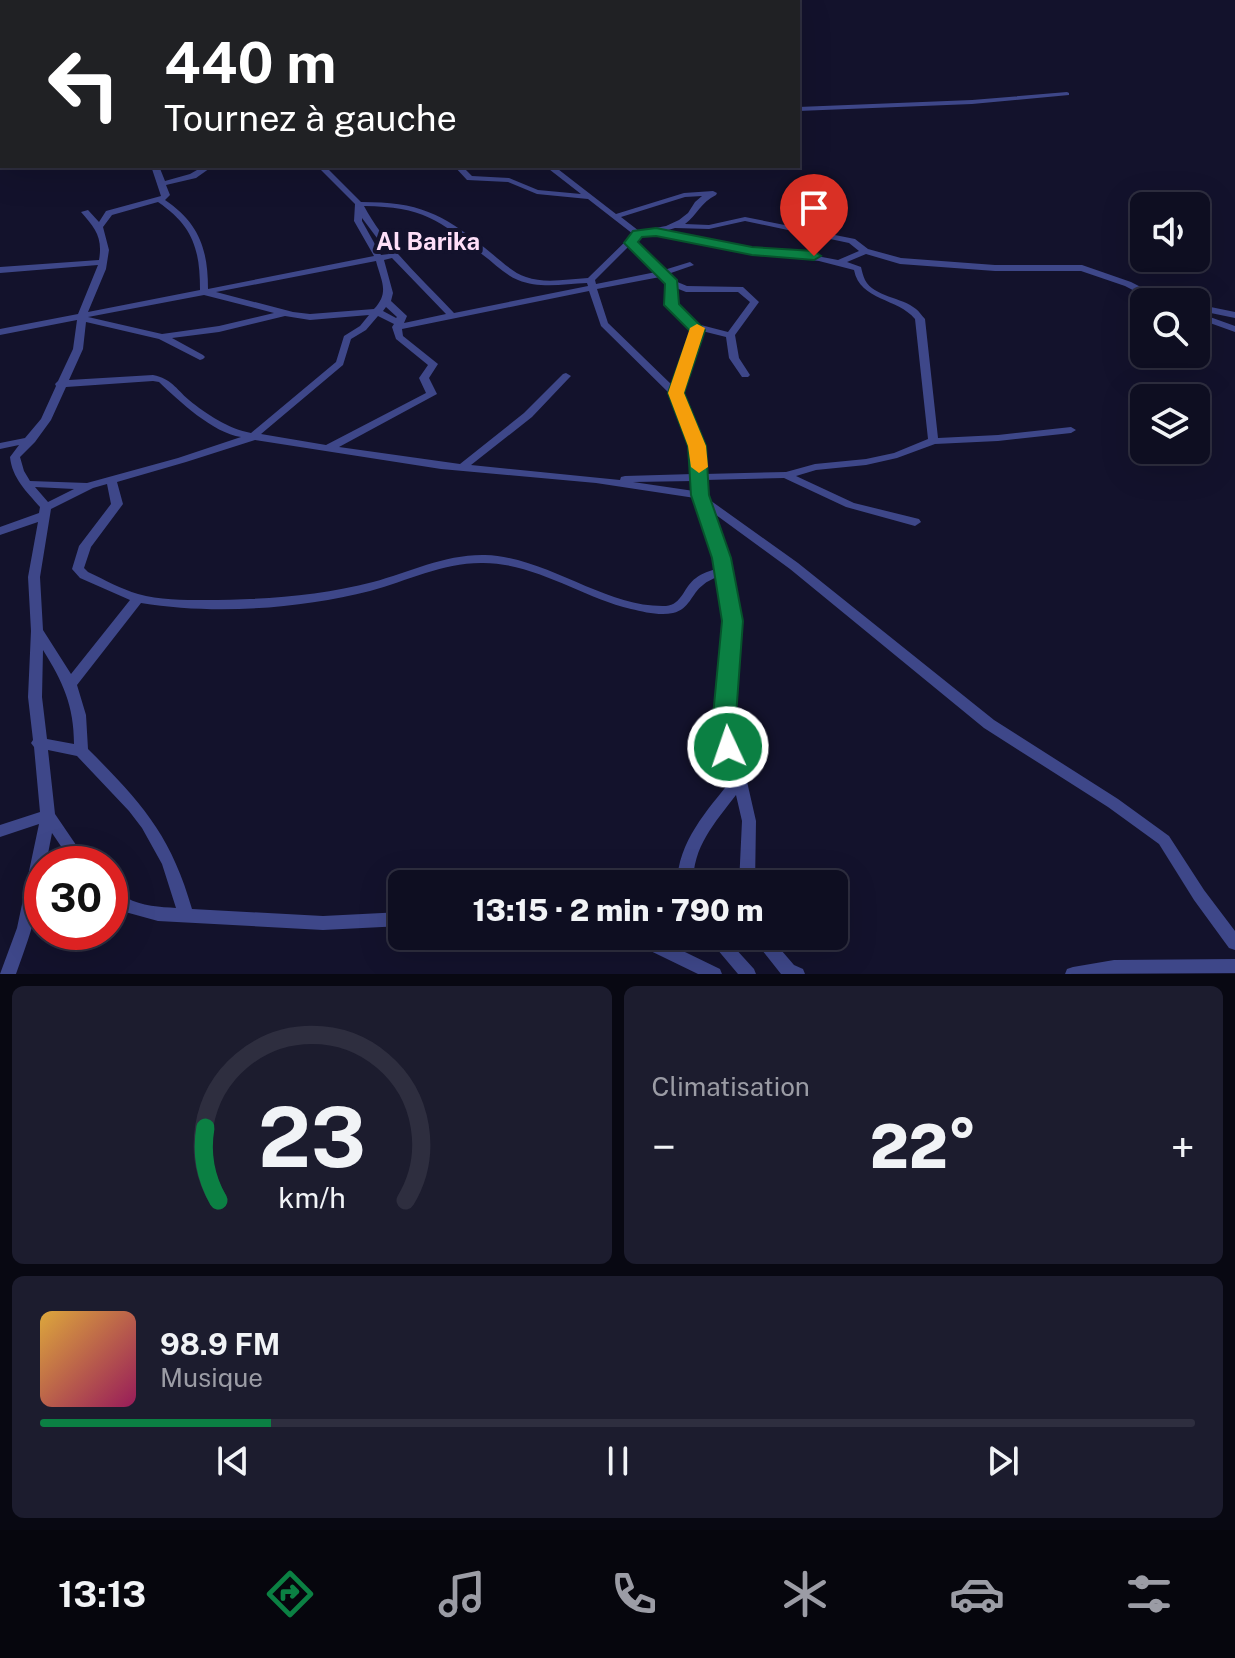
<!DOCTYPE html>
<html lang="fr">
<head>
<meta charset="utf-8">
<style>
	:root { --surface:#0e0e21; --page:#1c1c2e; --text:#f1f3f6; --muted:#9b9ca5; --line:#2e2e3f; --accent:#0b8043 }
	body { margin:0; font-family:"Public Sans",sans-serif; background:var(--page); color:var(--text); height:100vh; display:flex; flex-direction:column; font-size:30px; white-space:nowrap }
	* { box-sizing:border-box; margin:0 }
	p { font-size:26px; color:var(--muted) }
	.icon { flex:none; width:44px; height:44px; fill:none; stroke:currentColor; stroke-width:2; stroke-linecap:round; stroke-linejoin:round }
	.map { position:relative; height:974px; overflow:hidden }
	.panel { display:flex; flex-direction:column; gap:12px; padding:12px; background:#080812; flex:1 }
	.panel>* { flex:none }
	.hud { position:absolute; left:0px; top:0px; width:800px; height:168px; box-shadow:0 8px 32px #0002,0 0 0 2px var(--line); background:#202124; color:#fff; overflow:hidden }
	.buttons { position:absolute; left:1130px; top:192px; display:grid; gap:16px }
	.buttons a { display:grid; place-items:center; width:80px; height:80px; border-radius:12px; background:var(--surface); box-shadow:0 8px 32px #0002,0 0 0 2px var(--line); font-size:40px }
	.speed { position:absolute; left:24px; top:846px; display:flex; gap:16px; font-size:40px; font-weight:700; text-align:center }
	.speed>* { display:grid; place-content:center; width:104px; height:104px; border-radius:50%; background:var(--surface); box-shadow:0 8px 32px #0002,0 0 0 2px var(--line); line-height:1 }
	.speed .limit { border:12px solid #d22; background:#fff; color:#111 }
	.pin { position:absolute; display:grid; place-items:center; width:68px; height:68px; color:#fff; margin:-82px -34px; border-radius:50% 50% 50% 0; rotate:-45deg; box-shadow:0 0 8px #0007 }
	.pin .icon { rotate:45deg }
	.me { position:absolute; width:88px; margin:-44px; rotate:357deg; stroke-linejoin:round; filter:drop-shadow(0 0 6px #0008) }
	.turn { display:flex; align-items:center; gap:28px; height:168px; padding:0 32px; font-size:36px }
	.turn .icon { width:104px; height:104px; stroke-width:2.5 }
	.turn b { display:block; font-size:56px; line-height:68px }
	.big { font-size:60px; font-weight:800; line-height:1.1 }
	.panel .widget { flex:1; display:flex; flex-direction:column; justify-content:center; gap:12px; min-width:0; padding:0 28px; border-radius:12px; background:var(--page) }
	.panel .dial { align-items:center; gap:0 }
	.dial svg { height:208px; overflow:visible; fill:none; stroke:var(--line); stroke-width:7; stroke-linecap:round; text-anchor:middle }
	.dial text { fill:var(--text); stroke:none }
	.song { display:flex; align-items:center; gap:24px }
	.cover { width:96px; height:96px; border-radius:12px; background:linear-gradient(135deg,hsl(40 70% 55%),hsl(330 70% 35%)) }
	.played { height:8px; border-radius:4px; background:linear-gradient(90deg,var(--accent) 20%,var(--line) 20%) }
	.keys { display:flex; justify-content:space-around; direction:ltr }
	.heat { display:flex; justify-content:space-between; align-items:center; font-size:44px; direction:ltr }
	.panel .tiles { flex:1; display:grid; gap:12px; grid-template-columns:1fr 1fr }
	.widget:last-child { grid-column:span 2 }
	.trip { position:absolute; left:388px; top:870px; width:460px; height:80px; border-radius:12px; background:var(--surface); box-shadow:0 8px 32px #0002,0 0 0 2px var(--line); font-weight:800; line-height:80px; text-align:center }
	.menu { display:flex; height:128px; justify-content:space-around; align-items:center; background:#06060d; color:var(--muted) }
	.menu .icon { width:56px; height:56px }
	.menu .current { color:var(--accent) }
	.menu b { font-size:36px; color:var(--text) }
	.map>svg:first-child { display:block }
</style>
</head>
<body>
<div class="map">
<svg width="1235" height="974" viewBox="0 0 1235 974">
	<rect width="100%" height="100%" fill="#13122c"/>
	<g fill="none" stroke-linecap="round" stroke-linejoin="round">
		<path fill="#3e4789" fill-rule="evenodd" d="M33,0h6l-1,2h-6z
			M69,0h21l-6,2h-21z
			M158,0h6l1,2h-6z
			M220,0h6l2,2h-6z
			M312,0h6l2,2h-6z
			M332,0h13l-5,2h-13z
			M412,0h13l-5,2h-13z
			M450,0h9l4,2h-9z
			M504,0h11l-4,2h-11z
			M535,0h13l5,2h-13z
			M580,0h9l-4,2h-9z
			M666,0h9l3,2h-9z
			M783,0h7l-3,2h-7z
			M2,44v5l-2,1v-5z
			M0,59h2v4h-2z
			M2,74v4l-2,1v-4z
			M1067,92l2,1v2l-97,9 -174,7v-4l174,-7z
			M0,97h2v5h-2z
			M0,110h2v4h-2z
			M0,136h2v4h-2z
			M0,154h2v5h-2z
			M151,166h8l6,15 25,-7 14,-8h9l-17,12 -30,7 4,10 -5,5c34,23 43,49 43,89l166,-33 -20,-35 1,-17 -38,-38h8l36,36c58,0 80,11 124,46 13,10 26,24 41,29 19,7 42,2 62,1l45,-44 -45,-35 -51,-5 -29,-12 -41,-2 -13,-14h8l10,10 37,2 29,12 43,4 -36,-28h9l62,48 68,-21 29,-2 4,2 -1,2c-15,7 -19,20 -31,29l24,1 36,-8 110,22 13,10 33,9 94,7h87l49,17 35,18 1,2h-11l-31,-16 -44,-15h-86l-95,-7 -34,-10 -19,8 14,5c1,4 2,9 4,13 9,17 37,17 51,29 3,2 6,7 9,10l13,119 60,-3 73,-8 5,3 -5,3 -73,8 -63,3 -38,14 -31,7 -50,5 -20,6 58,27 65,16 2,3 -6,4 -69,-19 -62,-29 -79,2 2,18 91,65 196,157 124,79 51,37 35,54 31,41v19l-6,-2 -35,-48 -35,-56 -51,-37 -124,-79 -194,-159 -78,-57 16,46 10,63 -6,95 3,31 8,17 13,57 -1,63h-16l3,-63 -6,-26c-22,29 -43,51 -43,89h-16c1,-43 30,-73 55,-105l-3,-15 -8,-17 -3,-31 8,-95 -7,-45c-6,3 -12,5 -16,9 -12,9 -13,24 -30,28 -13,3 -29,-1 -42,-4 -50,-12 -97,-47 -150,-46 -39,0 -74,18 -111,28 -71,18 -156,24 -229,12l-64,82 9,30 2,34c53,53 83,86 104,160l131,7 79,-4v14l-79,4 -165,-9 -40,-11 -8,-8v-16c7,3 11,9 17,12 14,8 34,9 49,10l-14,-44 -20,-36 -13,-17 -52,-55 -29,-6 7,64 34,50h-16l-21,-31 -6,31h-4c0,39 -13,74 -26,110h-16l17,-46 22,-104 -39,13v-12l40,-13 -6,-65 -3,-4 2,-3 -5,-43 3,-66 -3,-54 10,-55 -38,13v-8l39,-14 1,-6c-13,-15 -28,-29 -30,-50l9,-12 -19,4v-6l25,-5 16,-19 15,-33 -1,-2 3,-3 15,-32 4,-29 -77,15v-6l78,-15 20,-49 -98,8v-6l99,-7c4,-23 -4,-32 -18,-48l7,-2 11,12 7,-11 55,-15zM702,196l-7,6 -7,11 -9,7 -13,6 -27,5 -18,-14 64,-20zM158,202c35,24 42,47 42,88l-112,22 18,-43 3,-19 -6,-23 9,-12zM364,206c59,1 74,13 119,49 11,8 22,20 35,25 22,9 46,4 69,3l1,3 -134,27c-32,-34 -68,-66 -90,-107zM362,218l27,36 -8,1 -19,-34zM745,221l104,22 10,8 -21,9 -32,-6 -76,-9 -65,-14 10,-3 34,1zM656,232l74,18 89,11 35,9c6,31 44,28 61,49l13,120 -34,14 -28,6 -51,5 -29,8 -82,2 -2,-28 -17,-48 -4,-5 21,-62 24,6 3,21 13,19h6l2,-2 -11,-17 -4,-23 24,-33 -16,-15 -56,-1 -12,-5 -7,-7 26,-9 -4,-3 -26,8 -30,-28 9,-7zM629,246l27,26 -60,12 -1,-4zM392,258l54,56 -42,9 3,-7 -16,-15 2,-8 -9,-33zM376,261c5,20 14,31 -2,48l-64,5 -17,-2 -77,-20zM660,277l8,7v21l25,25 -20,56 -65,-63 -11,-34zM676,288l10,4h52l12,10 -22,30 -31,-8 -21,-20zM589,291l12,35 74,73 17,47 1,28 -68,2 -4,1 -1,3 -149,-15 61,-48 37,-39 2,-2 -5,-3 -3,1 -39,39 -64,51 -121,-17 98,-53 -8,-16 9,-14 -35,-28 -1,-7zM204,295l70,18 -55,13 -57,8 -74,-17zM386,307l11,10 -1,1 -13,-7zM369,315l-9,11 -16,10 -8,26 -85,71c-22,-4 -45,-19 -62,-33 -14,-12 -17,-21 -36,-25l-84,5 14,-31 3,-27 73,17 41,21 3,-1 2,-2 -2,-2 -31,-17 47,-6 66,-16 25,4zM378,316l16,8 -2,3 4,12 32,26 -9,13 7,15 -100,52 -65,-11 82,-69 8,-26 15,-9zM153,381l6,1c20,19 54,51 82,55l-63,21 -91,25 -57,-2 -6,-10 -4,-14 15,-15 16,-22 15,-33zM255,440l186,29 155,14 99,15 21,60 2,10c-8,3 -16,5 -22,10 -12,8 -14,27 -30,28 -61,2 -118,-49 -181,-51 -39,-1 -75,17 -112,27 -54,14 -112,18 -168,18 -22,0 -46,0 -67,-6 -17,-5 -33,-14 -50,-22l-4,-4 7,-21 32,-43 -6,-22 69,-20zM694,481v10l-61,-9zM107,484l4,20 -32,42 -7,23 8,9 50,22 -59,74 -28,-44 -3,-53 11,-68 42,-21zM35,487l39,2 -26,13zM43,650c20,32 31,56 31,94l-27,-5 -5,-42z
			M1196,304l39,8v6l-39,-8z
			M1196,312l39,14v6l-39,-14z
			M628,936h24l68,33 2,5h-24l-68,-33z
			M706,936h18l30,33 2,5h-18z
			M751,936h18l25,29 9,4 2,5h-24z
			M1235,959v14l-170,1 2,-5 6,-2 41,-7z"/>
	</g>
	<path fill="#0b8043" stroke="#07532c" stroke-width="2" d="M656,228l96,19 62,4 7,5 -7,4 -62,-5 -96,-19 -14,1 -4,5 39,38 2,24 26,26 -21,63 22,53 3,49 22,63 12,63 -7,95 3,31 -3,6 -8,2 -9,-2 -6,-37 9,-95 -10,-63 -21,-63 -3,-49 -20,-53 22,-62 -26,-26 1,-21 -41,-41 9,-12z"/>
	<path fill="#f59e0b" d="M697,324l8,4 -21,65 22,53 2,21 -9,6 -8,-6 -3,-21 -20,-53 22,-65z"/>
	<g text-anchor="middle" stroke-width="8" stroke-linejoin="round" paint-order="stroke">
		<g font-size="24" font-weight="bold" fill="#fedff8" stroke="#13122c">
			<text x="428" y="250">Al Barika</text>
		</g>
	</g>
</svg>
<div class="buttons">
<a><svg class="icon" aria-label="sound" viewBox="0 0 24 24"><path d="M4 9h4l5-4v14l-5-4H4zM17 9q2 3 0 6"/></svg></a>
<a><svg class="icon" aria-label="search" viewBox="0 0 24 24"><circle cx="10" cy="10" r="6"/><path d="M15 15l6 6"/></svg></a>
<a><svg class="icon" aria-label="layers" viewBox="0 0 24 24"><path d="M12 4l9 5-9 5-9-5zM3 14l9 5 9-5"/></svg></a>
</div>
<div class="speed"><div class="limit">30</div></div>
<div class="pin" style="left:814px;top:256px;background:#d93025"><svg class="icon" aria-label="arrive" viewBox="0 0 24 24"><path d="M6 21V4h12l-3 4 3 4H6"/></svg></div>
<svg class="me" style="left:728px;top:747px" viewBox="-20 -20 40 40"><circle r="17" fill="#0b8043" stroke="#fff" stroke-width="3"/><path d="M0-11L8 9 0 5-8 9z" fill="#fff"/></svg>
<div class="trip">13:15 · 2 min · 790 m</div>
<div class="hud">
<div class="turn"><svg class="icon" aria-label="left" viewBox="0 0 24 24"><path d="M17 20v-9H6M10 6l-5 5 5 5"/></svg><div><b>440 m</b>Tournez à gauche</div></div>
</div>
</div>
<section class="panel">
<div class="tiles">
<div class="widget dial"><svg viewBox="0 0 100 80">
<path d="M14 69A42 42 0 1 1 86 69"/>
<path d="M14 69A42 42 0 0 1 9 41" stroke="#0b8043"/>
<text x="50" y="56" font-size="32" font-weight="700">23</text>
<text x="50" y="72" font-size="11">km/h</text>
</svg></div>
<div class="widget"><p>Climatisation</p>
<div class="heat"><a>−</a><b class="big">22°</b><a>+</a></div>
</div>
<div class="widget">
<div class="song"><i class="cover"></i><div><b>98.9 FM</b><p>Musique</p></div></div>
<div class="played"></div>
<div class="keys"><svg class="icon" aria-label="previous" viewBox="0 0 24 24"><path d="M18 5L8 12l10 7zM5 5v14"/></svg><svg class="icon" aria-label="pause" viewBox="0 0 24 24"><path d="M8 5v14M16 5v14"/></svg><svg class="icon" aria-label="next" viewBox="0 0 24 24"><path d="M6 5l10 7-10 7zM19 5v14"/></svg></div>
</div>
</div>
</section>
<nav class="menu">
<b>13:13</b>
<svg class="icon current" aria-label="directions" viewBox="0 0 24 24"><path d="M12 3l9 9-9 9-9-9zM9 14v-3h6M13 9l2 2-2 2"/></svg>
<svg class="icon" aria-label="music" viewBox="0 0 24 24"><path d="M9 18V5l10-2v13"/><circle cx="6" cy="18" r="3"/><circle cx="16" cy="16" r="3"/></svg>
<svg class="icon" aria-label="phone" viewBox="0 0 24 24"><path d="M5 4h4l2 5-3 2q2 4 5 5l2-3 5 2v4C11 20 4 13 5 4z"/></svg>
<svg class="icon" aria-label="climate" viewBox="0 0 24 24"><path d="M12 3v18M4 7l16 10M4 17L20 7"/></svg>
<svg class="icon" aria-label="car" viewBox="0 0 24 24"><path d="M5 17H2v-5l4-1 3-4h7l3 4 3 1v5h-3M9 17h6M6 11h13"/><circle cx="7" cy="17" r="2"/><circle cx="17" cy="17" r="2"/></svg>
<svg class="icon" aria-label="filters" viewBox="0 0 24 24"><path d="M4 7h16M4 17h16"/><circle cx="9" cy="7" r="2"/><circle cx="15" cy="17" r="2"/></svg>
</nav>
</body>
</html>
